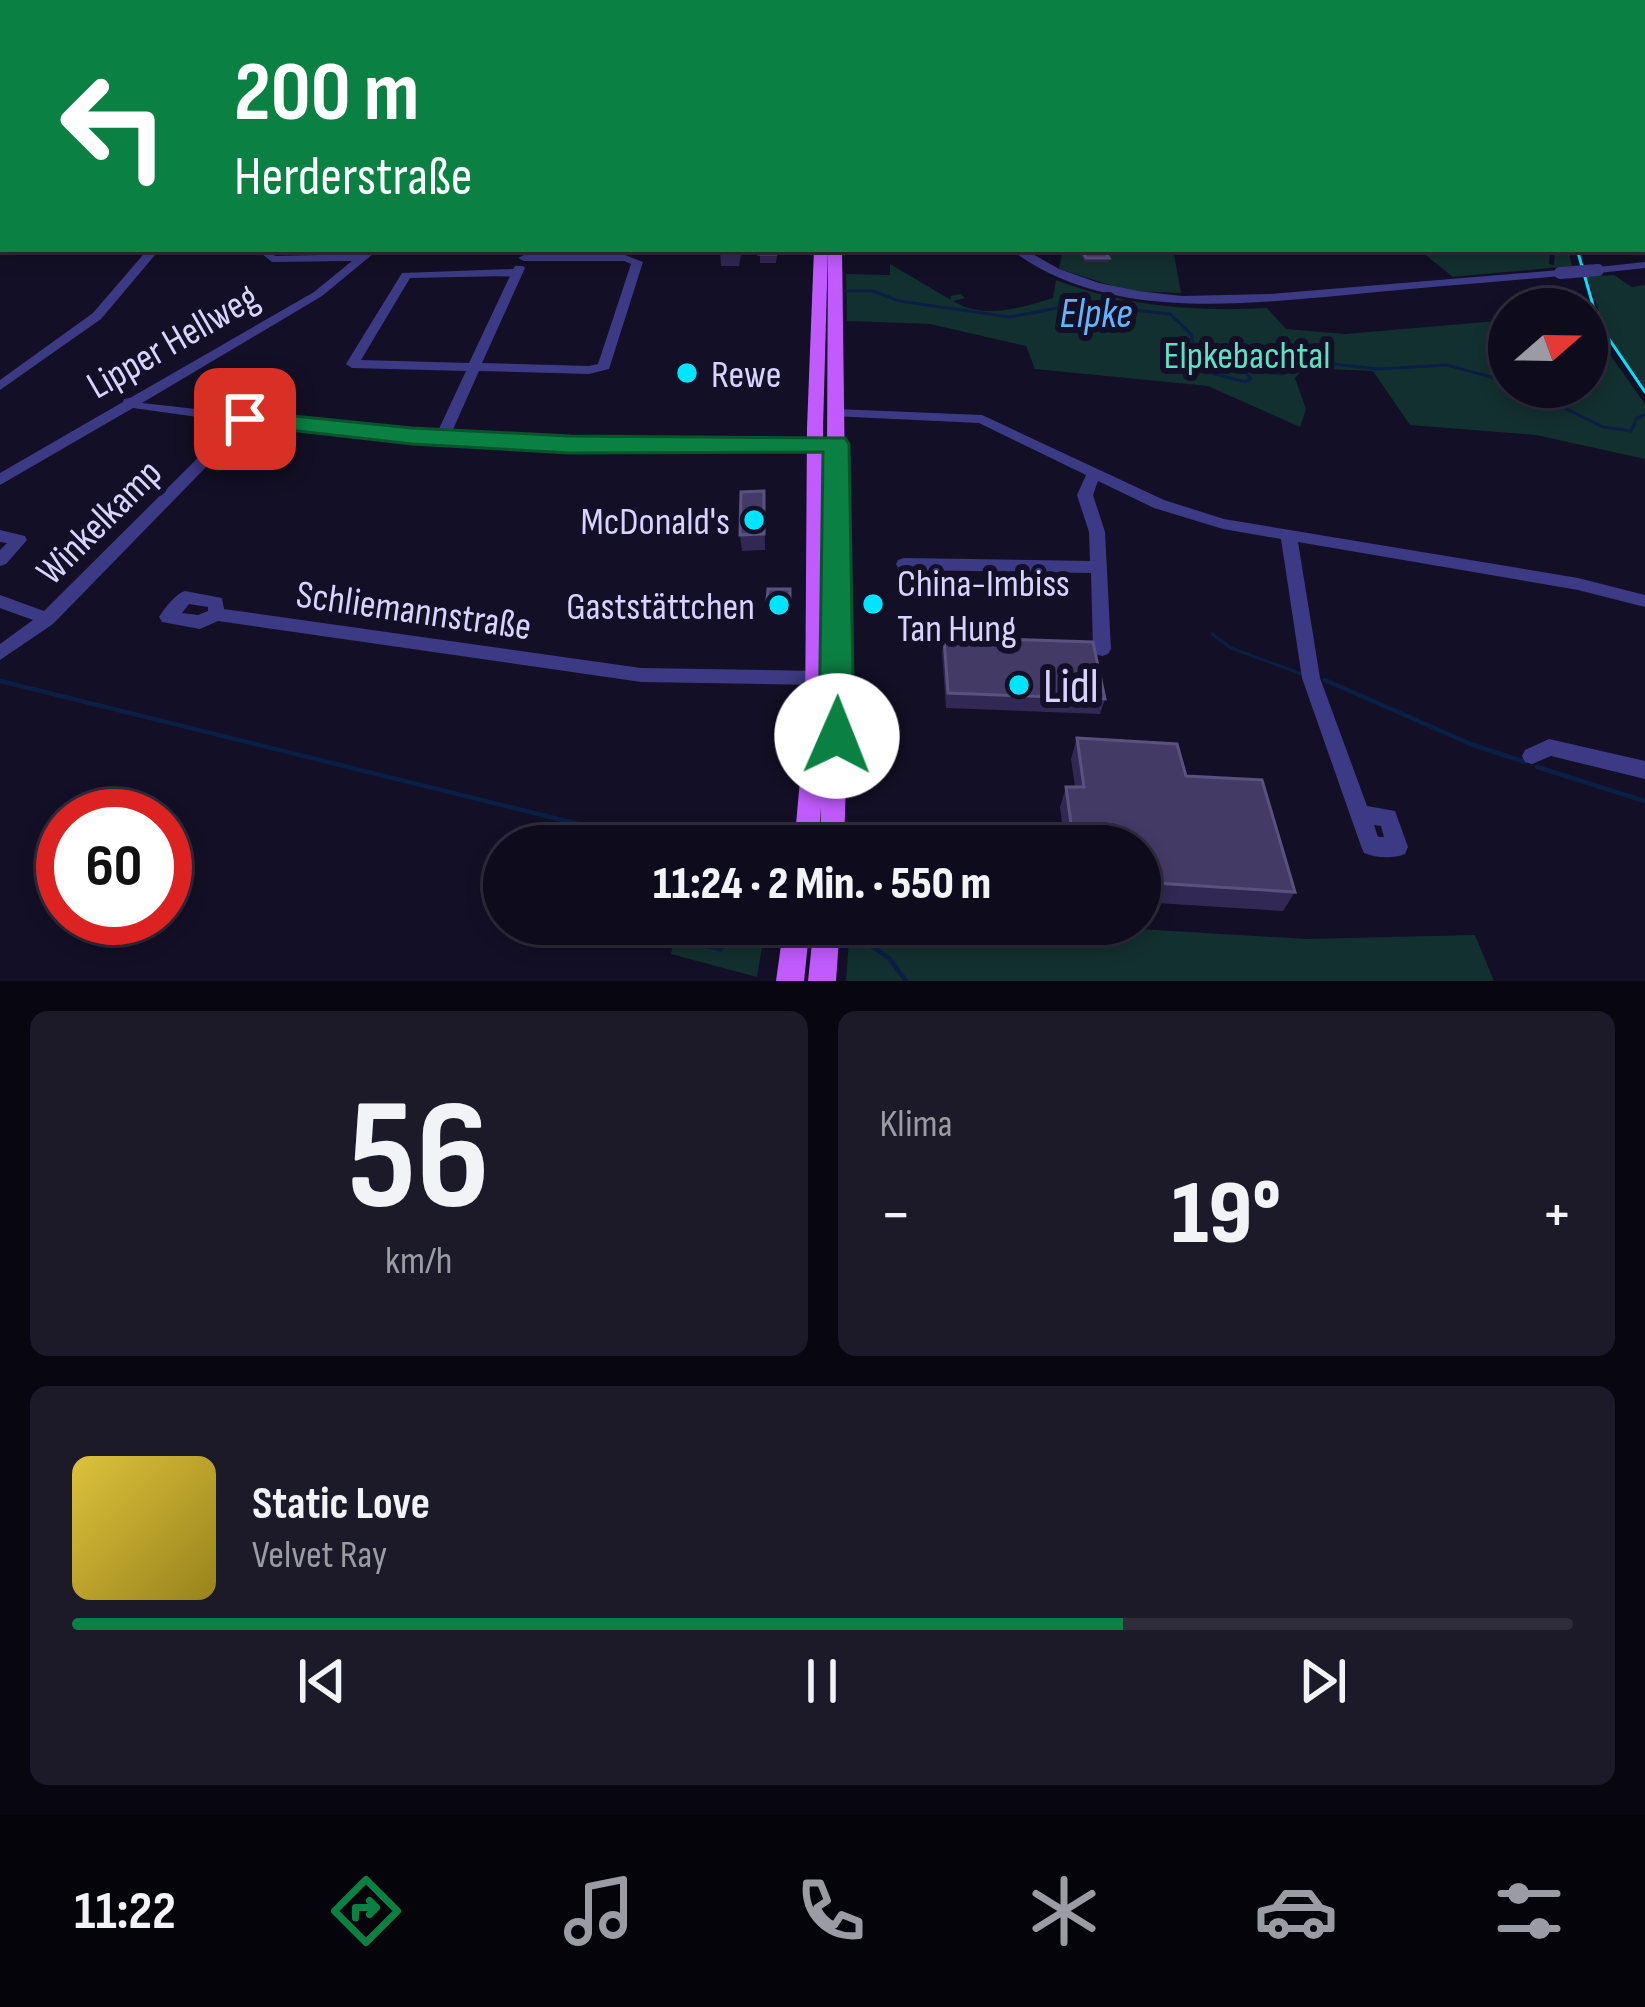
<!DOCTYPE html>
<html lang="de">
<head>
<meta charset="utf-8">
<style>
	:root { --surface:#0e0b1c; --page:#1c1929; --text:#f1f3f6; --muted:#9b9ba3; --line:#2e2b3b; --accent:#0b8043 }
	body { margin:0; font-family:"Sofia Sans Condensed",sans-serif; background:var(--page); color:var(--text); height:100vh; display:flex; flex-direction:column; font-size:45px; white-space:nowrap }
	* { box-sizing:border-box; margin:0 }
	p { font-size:39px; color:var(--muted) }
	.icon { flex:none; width:66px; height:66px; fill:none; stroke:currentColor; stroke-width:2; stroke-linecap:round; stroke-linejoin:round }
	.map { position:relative; height:981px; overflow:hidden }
	.panel { display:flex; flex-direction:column; gap:30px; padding:30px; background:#08060f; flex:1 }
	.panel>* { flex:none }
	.hud { position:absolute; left:0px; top:0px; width:1647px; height:252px; box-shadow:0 6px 18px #0003,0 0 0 3px var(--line); background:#0b8043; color:#fff; overflow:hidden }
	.needle { width:78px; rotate:70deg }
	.tools { position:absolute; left:1488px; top:288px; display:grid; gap:24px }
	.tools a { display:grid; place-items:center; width:120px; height:120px; border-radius:50%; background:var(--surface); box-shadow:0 6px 18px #0003,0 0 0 3px var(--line); font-size:60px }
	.speed { position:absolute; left:36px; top:789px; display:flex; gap:24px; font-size:60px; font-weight:700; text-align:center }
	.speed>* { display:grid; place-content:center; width:156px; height:156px; border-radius:50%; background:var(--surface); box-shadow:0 6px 18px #0003,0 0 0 3px var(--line); line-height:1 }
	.speed .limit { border:18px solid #d22; background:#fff; color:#111 }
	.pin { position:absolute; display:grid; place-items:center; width:102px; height:102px; color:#fff; margin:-51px; border-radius:24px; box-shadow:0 6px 18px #0006 }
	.me { position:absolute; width:132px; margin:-66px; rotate:1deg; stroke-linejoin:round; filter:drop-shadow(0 0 9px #0008) }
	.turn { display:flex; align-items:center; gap:42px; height:252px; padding:0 36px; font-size:54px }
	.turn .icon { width:156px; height:156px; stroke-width:2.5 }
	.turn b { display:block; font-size:84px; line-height:102px }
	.big { font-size:90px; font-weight:800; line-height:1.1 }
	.panel .card { flex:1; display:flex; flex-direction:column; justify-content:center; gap:18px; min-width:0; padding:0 42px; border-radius:18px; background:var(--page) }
	.panel .dial { align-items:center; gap:0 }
	.dial b { font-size:156px; line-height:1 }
	.song { display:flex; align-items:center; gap:36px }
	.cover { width:144px; height:144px; border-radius:18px; background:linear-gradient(135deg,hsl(50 70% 55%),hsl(50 70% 35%)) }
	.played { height:12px; border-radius:6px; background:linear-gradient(90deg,var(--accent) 70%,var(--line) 70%) }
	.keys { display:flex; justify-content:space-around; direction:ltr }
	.heat { display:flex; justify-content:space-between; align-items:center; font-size:66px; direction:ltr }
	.panel .tiles { flex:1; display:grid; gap:30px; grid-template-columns:1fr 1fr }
	.card:last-child { grid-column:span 2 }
	.trip { position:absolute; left:483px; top:825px; width:678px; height:120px; border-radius:60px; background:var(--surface); box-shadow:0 6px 18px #0003,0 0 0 3px var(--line); font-weight:800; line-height:120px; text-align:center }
	.tab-bar { display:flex; height:192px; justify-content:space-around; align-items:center; background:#06040b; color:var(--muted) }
	.tab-bar .icon { width:84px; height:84px }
	.tab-bar .active { color:var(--accent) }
	.tab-bar b { font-size:54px; color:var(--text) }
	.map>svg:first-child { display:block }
</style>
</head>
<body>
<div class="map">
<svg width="1645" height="981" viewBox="0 0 1645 981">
	<rect width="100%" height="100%" fill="#130f26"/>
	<path fill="#12302f" d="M1063,249h110l8,44 -52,-2 -70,-22z
		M1418,249h132l-1,15 5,1 1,-16h13l4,17 -119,11z
		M890,264l61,36 -1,-4 11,-2 4,4 -12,3c31,19 67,7 100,-3l3,-18c67,26 140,32 211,28l19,21 59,5 164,-14v67h78v-65l58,82v55l-109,-24 -126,-10 -37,-54 -69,-3 -9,10 11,31 -6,18 -92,-41 -173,-17 -9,-23 -96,-22 -83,-3 -1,-47 44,1z
		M1614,275l18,12 13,-2v102l-38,-51 -20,-60z
		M677,924h89l-9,53 -86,-23z
		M874,924h181l252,15 168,-4 19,46h-648l4,-54 24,1z"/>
	<path fill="#0a1f44" d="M684,924h57v7l-20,21 -38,-11 -3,-12z"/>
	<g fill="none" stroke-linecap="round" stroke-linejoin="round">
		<path stroke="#0a1f44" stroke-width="3" d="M846,291h27l26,10 111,16 69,-13 91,10 21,20 9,36 45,12 6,-3 -7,-9 38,4 33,-12 63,7 69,-4 62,17
			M1522,387l81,40 28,4 6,-13 8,-3
			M1212,634l19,14 71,26
			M1324,680l8,3
			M0,681l10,2"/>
		<path stroke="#0a1f44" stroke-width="4.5" d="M1325,680l148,65 52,17
			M0,681l615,152 27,13
			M1537,767l108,34
			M858,937l31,21 17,23"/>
		<path fill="#3d3a85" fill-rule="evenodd" d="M3,0h7l-7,5 -3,-1z
			M354,0h7l-2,3h-8z
			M468,0h6l-1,3h-8z
			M568,0h6v3h-8z
			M656,0h7l-2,3h-8z
			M1292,0h7l4,3h-8z
			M1605,0h9l6,3h-10z
			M1644,12h1v4h-1z
			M1644,93h1v6h-1z
			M0,112h3v6h-3z
			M1644,132h1v6h-1z
			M148,249h12l-59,70 -101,71v-10l93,-67z
			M256,249h12l7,7 85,-2 6,-5h13l-57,47 -180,107 240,27 55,3 29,-62 -114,-3 -6,-4 56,-91 111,-4 2,-3h8l2,2 -43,95 107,3 9,-2 33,-100 -7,-3h-100l-6,-3 6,-3h101l18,7 -34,107 -20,5 -110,-3 -28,63 80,4 283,1 7,5 -7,5 -283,-1 -149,-10 -133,-15 -196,201 -53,36v-16l33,-24 -33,-12v-13l44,16 190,-189 -101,-14 -133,77v-12l123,-71 1,-3 6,-1 184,-106 38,-31 -80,1zM510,276l-41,87 -108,-3 49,-82z
			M1010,249h14l35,20 40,14 39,8 44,5 88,-2 290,-24 6,3 -6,3c-64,6 -128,11 -193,17 -115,10 -257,32 -357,-44z
			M1645,262v6l-47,5 -6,-3 6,-3z
			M836,409l146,6 182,85 60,19 354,59 67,17v12l-67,-17 -280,-48 22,136 47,128 28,5 13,36 -3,7c-12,5 -29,4 -41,-1l-3,-7 -59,-168 -21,-139 -58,-10 -69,-21 -56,-27 -5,14 12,37 6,117 -3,5 -6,2 -6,-2 -3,-5 -2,-76 -187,-3 -6,-2 -2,-4 2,-4 6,-2 186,3 -1,-29 -12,-37 9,-20 -107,-52 -148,-7 -2,-3 2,-3zM1374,825l7,1 3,11h-6z
			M0,530l25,6 2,4 -21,24 -6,2v-16l7,-7 -7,-1z
			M185,591l37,7 2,11 417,59 176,3 6,2 3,5 -3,5 -6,2 -176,-3 -423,-61 -18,8 -38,-7 -3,-5c6,-9 16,-23 26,-26zM189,604l19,3v4l-10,4 -16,-2z
			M1549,739l96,22v18l-94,-23 -19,8 -7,-2 -3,-6 3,-6z"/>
		<path fill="#c25bff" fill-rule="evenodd" d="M839,0h8l-1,3h-8z
			M814,249h14l-5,179 3,214 2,-393h14l6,464 -4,133h-24l1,-39 -3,39h-24l11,-120 2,-298z
			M784,924h26l-6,57h-28z
			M814,924h26l-4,57h-28z"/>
		<path stroke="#00e5ff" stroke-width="3" d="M1378,0l6,3
			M1577,249l21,74 47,69"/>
		<path stroke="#3d3a85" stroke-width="12" d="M1560,273l38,-3"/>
	</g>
	<path fill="#312854" d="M720,249h22l-3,17h-18z
		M760,249h18l-2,14h-16z
		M1077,249h32l2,3 -3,10h-23z
		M764,491l1,59 -23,1 -2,-16z
		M767,600h24l-1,11h-22z
		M944,637l161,62 -5,15 -154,-6 -4,-55z
		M1077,738l109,38 109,116 -12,19 -143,-9v-56h-75l-5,-39 6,-20h9l-4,-28z"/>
	<path fill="#433a66" stroke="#5a527e" stroke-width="3" d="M1171,0h82l5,3h-83z
		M720,249h19v2h-19z
		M760,249h17l-1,5h-17z
		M1081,249h28l2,3h-6l4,6h-23z
		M764,491v43l-24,1 1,-43z
		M768,589h22v11h-23z
		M944,637l149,5 12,57 -157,-6z
		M1077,738l100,6 9,32 76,4 33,112 -155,-10v-36h-66l-8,-59h18z"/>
	<path fill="#0b8043" stroke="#07532c" stroke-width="3" d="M245,411l167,17 158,8 275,2 4,6 5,292 -5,10 -12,5 -13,-5 -5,-10 4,-284 -253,1 -158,-9 -175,-20 -4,-5z"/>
	<g fill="#00e5ff" stroke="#130f26" stroke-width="4.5">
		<circle cx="687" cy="373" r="12"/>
		<circle cx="754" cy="520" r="12"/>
		<circle cx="873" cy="604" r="12"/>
		<circle cx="779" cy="605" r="12"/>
		<circle cx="1019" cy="685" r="12"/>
	</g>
	<g text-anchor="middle" stroke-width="12" stroke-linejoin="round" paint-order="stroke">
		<g font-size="39" fill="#d9d4ff" stroke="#130f26">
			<text transform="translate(172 340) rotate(-30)" y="14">Lipper Hellweg</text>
			<text transform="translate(98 521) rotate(-45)" y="14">Winkelkamp</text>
			<text transform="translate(414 609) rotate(8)" y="14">Schliemannstraße</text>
		</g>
		<g font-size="39" fill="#5fe0c0" stroke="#130f26">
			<text x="1247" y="368">Elpkebachtal</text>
		</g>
		<g font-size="39" fill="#d9d4ff" stroke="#130f26" text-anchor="start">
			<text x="711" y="387">Rewe</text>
			<text x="730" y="534" text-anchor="end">McDonald's</text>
			<text x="897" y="596">China-Imbiss<tspan x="897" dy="45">Tan Hung</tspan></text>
			<text x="755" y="619" text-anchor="end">Gaststättchen</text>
		</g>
		<g font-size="42" font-style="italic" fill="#62b6ff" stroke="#130f26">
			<text x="1096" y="327">Elpke</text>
		</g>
		<g font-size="48" fill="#d9d4ff" stroke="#130f26" text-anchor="start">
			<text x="1043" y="702">Lidl</text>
		</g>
	</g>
</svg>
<div class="tools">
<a><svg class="needle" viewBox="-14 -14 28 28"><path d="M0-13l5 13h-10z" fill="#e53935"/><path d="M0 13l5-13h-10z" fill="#9b9ba3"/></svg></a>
</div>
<div class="speed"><div class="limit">60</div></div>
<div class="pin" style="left:245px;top:419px;background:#d93025"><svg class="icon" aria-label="arrive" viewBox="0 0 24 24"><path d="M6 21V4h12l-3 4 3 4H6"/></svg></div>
<svg class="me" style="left:837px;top:736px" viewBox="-20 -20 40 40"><circle r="19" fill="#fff"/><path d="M0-13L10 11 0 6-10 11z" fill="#0b8043"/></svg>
<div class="trip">11:24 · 2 Min. · 550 m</div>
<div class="hud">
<div class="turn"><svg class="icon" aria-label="left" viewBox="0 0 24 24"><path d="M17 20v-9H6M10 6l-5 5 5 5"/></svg><div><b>200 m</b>Herderstraße</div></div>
</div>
</div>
<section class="panel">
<div class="tiles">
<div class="card dial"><b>56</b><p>km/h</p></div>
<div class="card"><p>Klima</p>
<div class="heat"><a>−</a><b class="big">19°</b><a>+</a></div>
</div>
<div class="card">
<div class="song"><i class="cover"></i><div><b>Static Love</b><p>Velvet Ray</p></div></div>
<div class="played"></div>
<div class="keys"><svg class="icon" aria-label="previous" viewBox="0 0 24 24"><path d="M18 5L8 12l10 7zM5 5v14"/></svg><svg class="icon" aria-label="pause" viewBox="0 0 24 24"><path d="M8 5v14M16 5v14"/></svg><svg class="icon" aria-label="next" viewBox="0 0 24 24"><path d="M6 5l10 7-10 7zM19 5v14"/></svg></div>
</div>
</div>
</section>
<nav class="tab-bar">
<b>11:22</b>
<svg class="icon active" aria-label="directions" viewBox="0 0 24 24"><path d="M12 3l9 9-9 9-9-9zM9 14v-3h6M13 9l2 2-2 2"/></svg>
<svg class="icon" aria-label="music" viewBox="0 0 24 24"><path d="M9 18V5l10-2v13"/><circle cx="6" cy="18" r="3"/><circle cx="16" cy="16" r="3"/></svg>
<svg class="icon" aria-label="phone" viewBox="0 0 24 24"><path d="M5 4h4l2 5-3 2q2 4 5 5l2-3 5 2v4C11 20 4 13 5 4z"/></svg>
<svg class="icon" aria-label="climate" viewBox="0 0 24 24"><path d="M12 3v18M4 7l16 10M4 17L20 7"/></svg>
<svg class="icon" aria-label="car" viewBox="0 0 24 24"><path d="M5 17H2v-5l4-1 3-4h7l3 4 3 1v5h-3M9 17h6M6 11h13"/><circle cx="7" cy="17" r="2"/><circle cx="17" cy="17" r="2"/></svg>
<svg class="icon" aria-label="filters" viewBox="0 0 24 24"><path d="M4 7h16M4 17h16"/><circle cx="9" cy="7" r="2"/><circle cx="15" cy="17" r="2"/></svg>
</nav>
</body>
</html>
